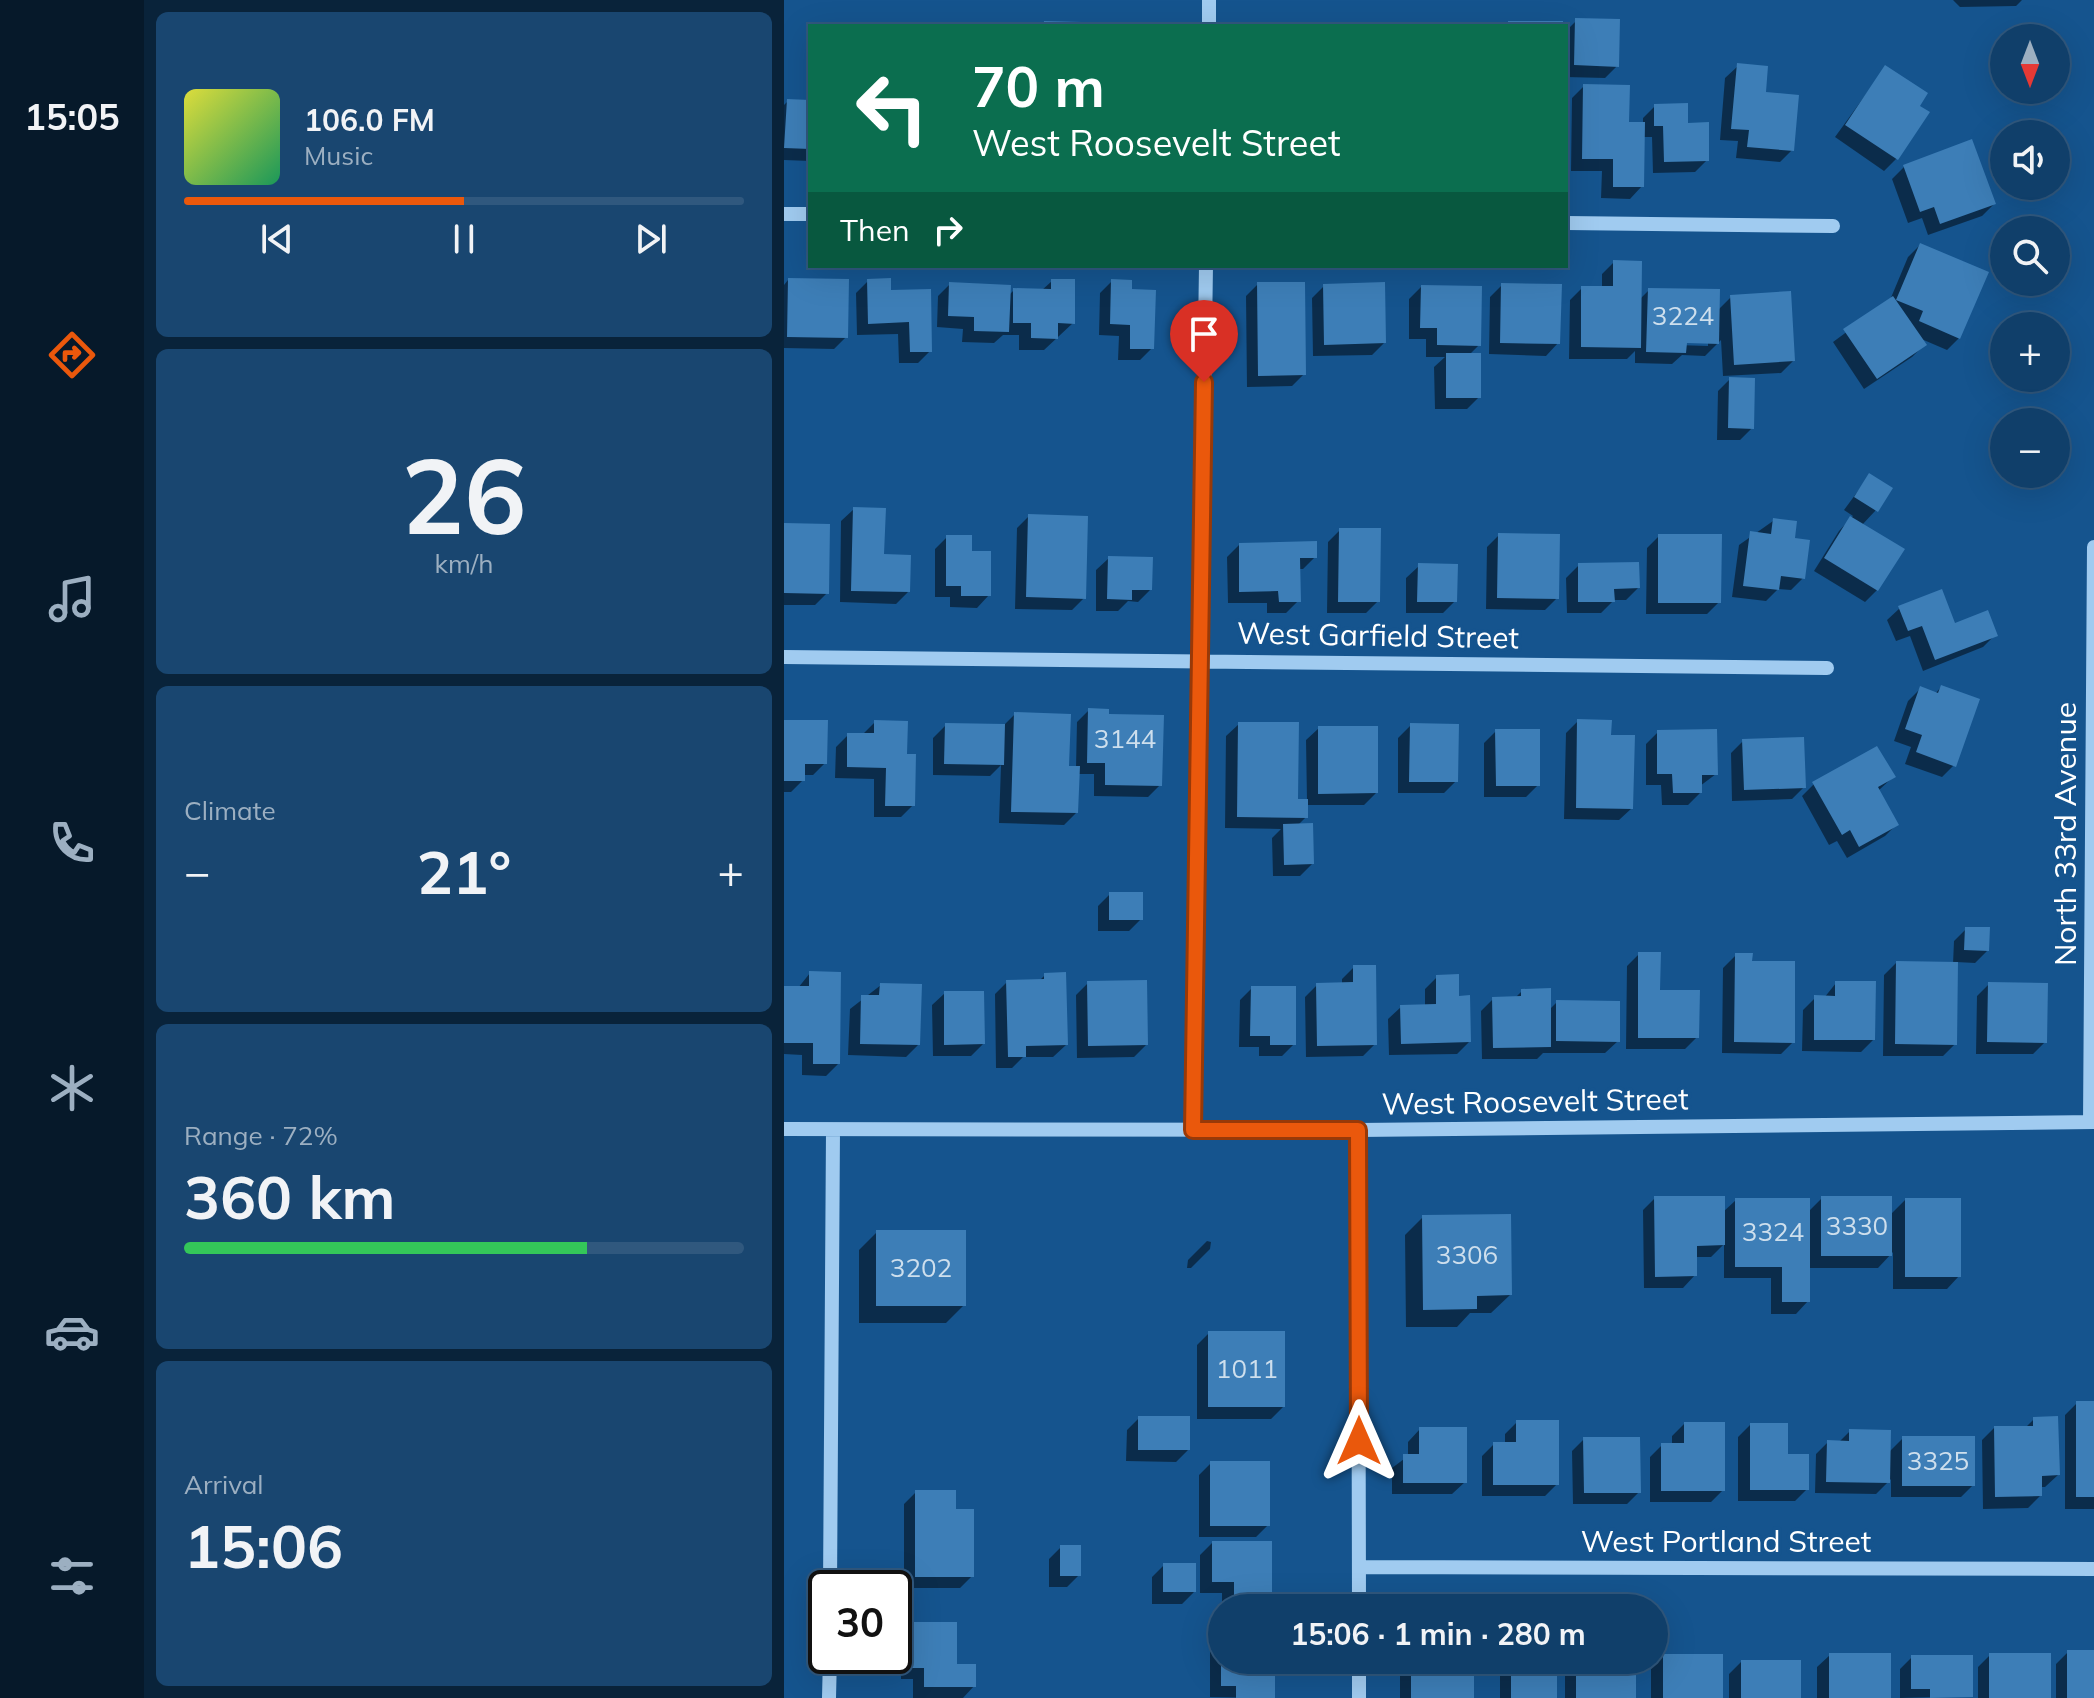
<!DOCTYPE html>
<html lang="en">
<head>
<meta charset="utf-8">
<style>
	:root { --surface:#103f6a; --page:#194670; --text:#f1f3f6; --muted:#9cafc1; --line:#30587e; --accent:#ea580c }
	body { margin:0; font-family:Mulish,sans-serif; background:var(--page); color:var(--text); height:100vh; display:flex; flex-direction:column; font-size:30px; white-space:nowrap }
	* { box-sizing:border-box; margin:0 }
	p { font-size:26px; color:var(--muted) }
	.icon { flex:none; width:44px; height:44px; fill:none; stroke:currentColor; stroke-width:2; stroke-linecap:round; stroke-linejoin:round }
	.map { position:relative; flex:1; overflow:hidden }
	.sheet { display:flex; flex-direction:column; gap:12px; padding:12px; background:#09233a; width:640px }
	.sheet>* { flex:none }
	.guide { position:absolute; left:24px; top:24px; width:760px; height:244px; border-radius:0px; box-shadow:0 8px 32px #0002,0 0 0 2px var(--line); background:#0b6e4f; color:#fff; overflow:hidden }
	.needle { width:52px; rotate:180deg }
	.fabs { position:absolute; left:1206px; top:24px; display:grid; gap:16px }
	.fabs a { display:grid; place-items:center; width:80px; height:80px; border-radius:50%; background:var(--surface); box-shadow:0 8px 32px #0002,0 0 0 2px var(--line); font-size:40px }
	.speed { position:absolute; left:24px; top:1570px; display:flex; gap:16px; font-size:40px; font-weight:700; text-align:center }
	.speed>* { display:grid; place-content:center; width:104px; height:104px; border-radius:50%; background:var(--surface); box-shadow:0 8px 32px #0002,0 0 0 2px var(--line); line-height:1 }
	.speed .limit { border:4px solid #111; border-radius:12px; background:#fff; color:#111 }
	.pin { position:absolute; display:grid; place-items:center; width:68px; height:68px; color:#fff; margin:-82px -34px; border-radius:50% 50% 50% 0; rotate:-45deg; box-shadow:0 0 8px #0007 }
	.pin .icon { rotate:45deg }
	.me { position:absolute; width:88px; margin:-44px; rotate:0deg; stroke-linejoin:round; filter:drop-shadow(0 0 6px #0008) }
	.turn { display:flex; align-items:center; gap:28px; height:168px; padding:0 32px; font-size:36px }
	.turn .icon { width:104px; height:104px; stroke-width:2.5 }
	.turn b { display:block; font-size:56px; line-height:68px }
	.then { display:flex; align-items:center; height:76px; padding:0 32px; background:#0003; gap:16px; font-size:30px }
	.big { font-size:60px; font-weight:700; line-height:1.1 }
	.sheet .tile { flex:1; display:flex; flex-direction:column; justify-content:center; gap:12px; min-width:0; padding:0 28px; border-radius:12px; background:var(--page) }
	.sheet .dial { align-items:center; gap:0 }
	.dial b { font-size:104px; line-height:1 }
	.song { display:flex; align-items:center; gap:24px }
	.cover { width:96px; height:96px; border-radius:12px; background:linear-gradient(135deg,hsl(60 70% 55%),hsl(150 70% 35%)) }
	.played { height:8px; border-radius:4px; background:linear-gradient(90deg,var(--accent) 50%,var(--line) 50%) }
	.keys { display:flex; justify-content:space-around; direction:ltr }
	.heat { display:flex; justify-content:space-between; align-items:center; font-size:44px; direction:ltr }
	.charge { height:12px; border-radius:6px; background:linear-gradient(90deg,#34c759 72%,var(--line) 0) }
	.trip { position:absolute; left:424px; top:1594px; width:460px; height:80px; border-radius:40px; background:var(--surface); box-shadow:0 8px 32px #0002,0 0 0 2px var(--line); font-weight:700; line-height:80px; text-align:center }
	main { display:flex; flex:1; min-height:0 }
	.menu { display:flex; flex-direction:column; width:144px; justify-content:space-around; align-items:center; background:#06192a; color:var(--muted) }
	.menu .icon { width:56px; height:56px }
	.menu .active { color:var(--accent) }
	.menu b { font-size:36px; color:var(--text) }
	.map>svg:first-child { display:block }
</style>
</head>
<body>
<main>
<nav class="menu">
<b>15:05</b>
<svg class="icon active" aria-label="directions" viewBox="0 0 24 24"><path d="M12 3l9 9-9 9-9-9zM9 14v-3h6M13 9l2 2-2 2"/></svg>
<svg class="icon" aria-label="music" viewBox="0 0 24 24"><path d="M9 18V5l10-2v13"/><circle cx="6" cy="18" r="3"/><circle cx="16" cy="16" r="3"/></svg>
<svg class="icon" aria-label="phone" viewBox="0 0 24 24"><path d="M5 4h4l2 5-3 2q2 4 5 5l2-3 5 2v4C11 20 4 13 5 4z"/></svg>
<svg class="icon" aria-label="climate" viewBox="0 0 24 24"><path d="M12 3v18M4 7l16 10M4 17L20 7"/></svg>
<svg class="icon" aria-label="car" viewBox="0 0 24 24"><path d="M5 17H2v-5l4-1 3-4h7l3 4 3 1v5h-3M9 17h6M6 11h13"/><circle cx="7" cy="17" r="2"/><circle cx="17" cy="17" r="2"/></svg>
<svg class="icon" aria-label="filters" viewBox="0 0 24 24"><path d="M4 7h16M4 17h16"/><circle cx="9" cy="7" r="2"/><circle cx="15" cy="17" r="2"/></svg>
</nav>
<section class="sheet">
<div class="tile">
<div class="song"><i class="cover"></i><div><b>106.0 FM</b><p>Music</p></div></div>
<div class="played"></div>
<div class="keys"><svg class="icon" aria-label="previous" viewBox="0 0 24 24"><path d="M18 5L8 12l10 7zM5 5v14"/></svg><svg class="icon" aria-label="pause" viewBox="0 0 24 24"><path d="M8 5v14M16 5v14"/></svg><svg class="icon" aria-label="next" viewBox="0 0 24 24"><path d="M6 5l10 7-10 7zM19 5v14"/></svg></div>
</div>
<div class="tile dial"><b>26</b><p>km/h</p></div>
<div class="tile"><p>Climate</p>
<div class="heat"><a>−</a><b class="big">21°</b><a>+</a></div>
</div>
<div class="tile"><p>Range · 72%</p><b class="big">360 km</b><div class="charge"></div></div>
<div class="tile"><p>Arrival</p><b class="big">15:06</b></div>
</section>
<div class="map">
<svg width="1310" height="1698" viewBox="0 0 1310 1698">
	<rect width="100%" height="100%" fill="#15548e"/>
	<path fill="#0007" fill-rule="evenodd" d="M1169,0h69l-6,6 -56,1z
		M792,21l41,45 -12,12 -39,-1v-46z
		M954,66l26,28 28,56 -12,12 -44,-4 2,-17 -18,-1 5,-62z
		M1101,68l32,38 -21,53 -12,12 -49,-34z
		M800,86l43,38h16v-6l12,-12 31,19 21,35 -12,12 -42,1 -1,-36h-10v49l-12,13 -29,-1 1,-27h-31l1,-73z
		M4,101l22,1v59l-26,-1v-55z
		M1120,167l90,37 -12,12 -54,19 -6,-17 -14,5 -16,-44z
		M1136,245l39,93 -12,12 -28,-12 5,7 -12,12 -48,32 -31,-47 57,-42 18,-43z
		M830,262l26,37 9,-9 69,20 13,-13 62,64 -12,12 -58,3 -2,-36 -16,16 -23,-1 -10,9 -37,-1v-12l-8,8h-58l1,-59 12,-12h20v-14zM893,341l31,1v4l-31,-1z
		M4,280l58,57 -12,12 -50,-1v-63z
		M84,281l21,11 41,59 -12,12h-19l-1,-29 -41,1 -1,-42z
		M268,281l21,42 -29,27h-25v-15h-16l-9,8 -32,-1 1,-13 -26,-2 1,-31 12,-12 58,12 6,-6h28z
		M328,281l17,9 23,58 -12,12h-22l1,-24 -20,-1 1,-42z
		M474,284l46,90 -12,12 -45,1 -1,-91z
		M718,285l56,58 -12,13 -57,-2 1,-57z
		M540,286l60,57 -12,12 -59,1 -1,-58z
		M637,287l58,58 -10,10 10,42 -12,12h-32l-1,-42 11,-10h-19v-18h-17v-40z
		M947,378l21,50 -12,12h-23l1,-49z
		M1085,476l7,34 -14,15 15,65 -12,12 -51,-31 25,-40 14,-15 -9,-6z
		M70,509l54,83 -12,12 -56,-2 1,-81z
		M245,516l55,82 -12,12 -57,-1 2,-81z
		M989,521l20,19 10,38 -12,12 -13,-1 -12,12 -34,-4 7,-52z
		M0,525l43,68 -12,12h-31z
		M556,530l38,71 -12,12h-39l1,-71z
		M715,535l58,63 -12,12 -59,-1 1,-62z
		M875,536l60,66 -12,12h-61l1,-66z
		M163,537l23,16 19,42 -12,13 -27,-1v-10h-15v-48z
		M455,545l76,12 -12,12h-5v32l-12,12h-19v-10h-39l-1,-46z
		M325,558l41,32 -12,12 -10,-1 -10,10h-22v-41z
		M795,565l59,23 -12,12h-12l-13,13h-34l-1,-35z
		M635,566l36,35 -12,12h-37v-35z
		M1116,608l54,18 41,9 -12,12 -60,24 -13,-35 -14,5 -9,-21z
		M1157,687l13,78 -12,12 -37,-13 6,-17 -17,-6 14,-40 12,-12 15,5z
		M305,710l17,6 54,69 -12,12 -54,-1v-22h-16l-2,39 -12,12 -65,-2 2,-58 -11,11 -57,-1v-37l12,-12h58l12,-12 52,53 9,1 1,-46z
		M794,721l31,16 23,71 -13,12 -55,-1 2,-86z
		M0,722l41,41 -12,12h-10v5l-12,12h-7z
		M91,722l30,34 8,49 -12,12h-27v-38l-39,-1 1,-31 12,-12h14z
		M455,724l57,77h11l-1,-61 13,-12 57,65 -12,12h-58v12l-9,9 15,38 -12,12h-27l-1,-38 9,-9 -56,-1 1,-92z
		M626,726l46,55 -12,12h-46v-55z
		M712,731l42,54 -12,12h-42v-54z
		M874,732l58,42 -16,12v7l-12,12h-26l-1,-20h-15v-41z
		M959,741l61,46 -12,12 -60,2 -1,-48z
		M1109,777l-15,14 19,33 -12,12 -38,22 -10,-17 -8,4 -27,-49 12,-12z
		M326,894l31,25 -12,12h-31v-25z
		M1182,929l21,22 -12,12 -19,-1 -1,82 -12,12h-60l1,-81 12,-12 57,1 1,-23z
		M855,954l19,38 39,45 -12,12h-59l1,-83z
		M952,955l14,8 43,79 -12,12 -59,-1 1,-85z
		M570,967l21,77 -12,12 -57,1 -1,-60 12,-12h25v-6z
		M26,973l28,91 -12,12 -24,-1v-20l-18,-1v-66h14z
		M261,975l21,70 -13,12h-30l-11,11h-16l-1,-74 12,-12 32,-1z
		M653,977l20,21 12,44 -12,12 -68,1 -1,-36 13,-12 24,-1v-17z
		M304,983l58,62 -12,12 -57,1 -1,-63z
		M1052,983l37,57 -12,12 -59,-1 1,-41 12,-12h9z
		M1205,984l56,58 -12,12h-57l1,-58z
		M97,985l37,60 -12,12 -58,-2 2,-46z
		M468,988l42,56 -12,12h-23v-9h-20l1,-47z
		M738,991l27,19 8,-8 61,39 -13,12h-62l-6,6h-55l-1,-48 12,-12h21z
		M161,993l38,51 -12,12h-38l-1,-51z
		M871,1198l68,14 13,-12 72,12 14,-14 68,17 15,-15 54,76 -12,13h-54v-37l-15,16h-70v33l-12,13h-25v-36h-47v-34l-13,13h-16v18l-12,13h-39l-1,-78z
		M639,1217l87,78 -19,18h-21l-13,14h-51l-1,-92z
		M93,1232l87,73 -18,18h-87v-73z
		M423,1241l4,1 -1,7 -19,19h-4l1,-8z
		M425,1333l74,74 -12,12h-74v-74z
		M1293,1403h17v106h-29v-94z
		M355,1418l49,32 -12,12 -50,-1 1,-31z
		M1250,1419l24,56 -13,12h-5v9l-12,12 -45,1 -1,-69 12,-12h31z
		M733,1422l40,62 -12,12h-63v-40l12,-12h11v-10z
		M900,1424l39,66 -12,12h-61v-45l12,-12h10v-9z
		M966,1425l36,31 21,33 -12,12h-57v-64z
		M636,1429l45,53 -13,12h-60v-26l16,-12v-14z
		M1066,1431l39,21 14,-14 70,47 -12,12h-70v-18l-15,15 -61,-1 1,-39 12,-12h11z
		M800,1439l55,53 -12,12h-54l-1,-53z
		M427,1463l57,62 -12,12h-57v-62z
		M132,1492l38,19 18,65 -12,12h-56v-84z
		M428,1543l58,51 -12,12h-36v-13h-22v-38z
		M277,1547l18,28 -12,12h-18v-28z
		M380,1565l30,27 -12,12h-30v-27z
		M129,1624l61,62 -11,12h-50v-19h-12v-43z
		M438,1631v29h52v38l-64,-1v-54z
		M1284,1652h26v46h-38v-34z
		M1046,1655l59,43h-72v-31z
		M1206,1655l59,43h-71v-31z
		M879,1656l58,42h-70v-30z
		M1128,1657l59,39 -71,2v-29z
		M688,1660v38h-72v-25l12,-12z
		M850,1660v38h-69v-25l12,-12z
		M957,1662l58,36h-70v-24z
		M728,1663l43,35h-55v-23z"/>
	<path fill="#3d7eb7" d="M791,18l45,1 -1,48 -45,-2z
		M260,21l38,1v4h-38z
		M724,21h55v5h-55z
		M953,63l31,3 -2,26 33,3 -5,56 -47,-4 2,-17 -18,-1z
		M1101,65l43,28 -8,13 10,6 -32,48 -53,-35z
		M799,84l47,1 -1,37h16l-1,65h-31v-28h-31z
		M3,99l23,1v49l-26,-1z
		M904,103v20l21,-1v39l-45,1 -1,-36h-9v-22z
		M1188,139l24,65 -56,20 -6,-17 -14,5 -17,-47z
		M1136,243l69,29 -29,67 -41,-18 4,-10 -27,-11z
		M829,260l29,1 -1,87 -60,-1v-61h32z
		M4,278l61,1 -1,59 -61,-1z
		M107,278v12l40,-1 1,63h-22l-1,-30 -41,2 -1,-45z
		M267,279h24v45l-17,-1v16l-27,-1v-15h-18v-35l38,1z
		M327,279l21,1v9l24,1 -2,59h-24v-24l-20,-1z
		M165,282l62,3 -2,47 -35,-1v-14l-26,-1z
		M473,282h48l1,93 -48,1z
		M601,282l1,61 -62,2 -1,-61z
		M717,283l61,1 -2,60 -60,-1z
		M637,285l61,1 -1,60 -44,-1v-17h-17z
		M864,288l72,1 -1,55 -32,-1 -1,10 -40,-1z
		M1007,291l4,70 -61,4 -4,-70z
		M1109,296l34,49 -50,34 -34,-50z
		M662,353h35v45h-35z
		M945,377l26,1 -1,51 -26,-1z
		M1085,473l24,15 -15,24 -24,-15z
		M69,507l33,1 -2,46 27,1 -1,37 -59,-1z
		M244,514l60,2 -2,83 -60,-2z
		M1066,516l55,33 -27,42 -54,-33z
		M989,518l24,3 -2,17 15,2 -5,39 -24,-3 -2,14 -36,-4 7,-55 21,3z
		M0,523l46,1 -1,70 -45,-1z
		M555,528h42l-1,74h-42z
		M714,533l62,1 -1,65 -62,-1z
		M874,534h64l-1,69h-63z
		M162,535h26v16h19v45h-30v-10h-15z
		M533,541v17h-17l1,44h-22l-1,-11 -39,1v-49z
		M324,556l45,1 -1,33h-20v10l-25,-1z
		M855,562l1,26 -26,1 1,13h-37v-39z
		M634,563l40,1 -1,38h-40z
		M1158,589l13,34 33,-13 10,26 -63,24 -13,-34 -14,5 -10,-25z
		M1157,685l39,14 -24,68 -40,-15 6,-17 -17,-6 15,-43 18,7z
		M304,708l21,1v5l55,1 -2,71 -57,-1v-22h-18z
		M230,712l57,2 -2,52h11l-2,47 -67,-1z
		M793,719l35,1 -1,15h24l-2,74 -57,-1z
		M0,720h44l-1,44h-22v17h-21z
		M90,720l34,1 -1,33h9l-1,52h-30l1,-38 -39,-1v-34h27z
		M454,722h61l-1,77h10v19l-71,-1z
		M161,723l60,1 -1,41 -60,-1z
		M626,723l49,1 -1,58h-49z
		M534,726h60v67l-60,1z
		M711,729h45v57h-44z
		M933,729l1,46h-16v18h-29l-1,-19h-15v-44z
		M1020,737l2,51 -62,2 -2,-51z
		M1093,746l19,31 -18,10 21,38 -40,22 -9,-17 -8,5 -30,-53z
		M529,823l1,41 -30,1 -1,-41z
		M325,892h34v28h-34z
		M1181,927h25l-1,24 -25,-1z
		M854,952h23l-1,38h40l-1,48h-61z
		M951,953h18l-1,8h43v82l-61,-1z
		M1112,961l62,1 -1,83 -62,-1z
		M569,965h23l1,80 -60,1 -1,-63 37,-1z
		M25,971l32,1 -1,92h-27v-21h-29v-57h25z
		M282,972l2,73 -42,1v11h-18l-2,-77 38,-1v-6z
		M675,974v22l11,-1 1,47 -70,2 -1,-39 36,-1v-29z
		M363,980l1,65 -60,1 -1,-65z
		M1051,981h41l-1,59h-61v-45l21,1z
		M1204,982l60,1 -1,60 -60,-1z
		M96,983l42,1 -2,61 -60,-1 1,-49h18z
		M467,986h45v59h-26v-9h-20z
		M767,988v59l-58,1 -1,-51 29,-1v-7z
		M160,991h40l1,53 -41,1z
		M772,1000l64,1v41l-64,-1z
		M870,1196h71v49l-28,1v30l-42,1z
		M1037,1196h71v60h-71z
		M951,1198h75v104h-28v-35h-47z
		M1121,1198h56v79h-56z
		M727,1214l1,81 -35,1v13l-54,1 -1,-95z
		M92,1230h90v76h-90z
		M424,1331h77v76h-77z
		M1292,1401h18v96h-18z
		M354,1416h52v34h-52z
		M1274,1416l2,59 -18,1v20l-47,1 -1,-71h39v-9z
		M732,1420h43v65h-66v-43h23z
		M900,1422h41v69h-64v-48h23z
		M966,1423h38v31h21v36h-59z
		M635,1427h48v56h-64v-29h16z
		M1065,1429l42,1 -1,53 -64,-1 1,-42 22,1z
		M1118,1436h73v50h-73z
		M799,1437h57l1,56h-57z
		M426,1461h60v65h-60z
		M131,1490h41v19h18v68h-59z
		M428,1541h60v54h-38v-13h-22z
		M276,1545h21v31h-21z
		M379,1563h33v29h-33z
		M128,1622h45v42h19v23h-52v-19h-12z
		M1283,1650h27v48h-27z
		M1045,1653h62v45h-62z
		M1205,1653h62v45h-62z
		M879,1654h60v44h-60z
		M1127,1655h62v42l-43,1v-9h-19z
		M437,1660h54v38h-39v-12h-15z
		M627,1660h63v38h-63z
		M792,1660h60v38h-60z
		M957,1660h60v38h-60z
		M727,1661h46v37h-46z"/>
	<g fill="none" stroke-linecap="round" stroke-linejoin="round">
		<path stroke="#a0cbf0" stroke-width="14" d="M425,26v-26
			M0,214h26
			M782,223l267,3
			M0,657l1043,11
			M1306,1122l4,-575
			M0,1129l574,1 736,-8
			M409,1130l13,-864
			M574,1130l1,478
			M575,1567l735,2
			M46,1588l3,-458
			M575,1660v38
			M45,1698l1,-42"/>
	</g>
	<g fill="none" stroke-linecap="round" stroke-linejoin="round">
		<g stroke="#983908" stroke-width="20">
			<path id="route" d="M420,382l-11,748h165l1,311"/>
		</g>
		<use href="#route" stroke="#ea580c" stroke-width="14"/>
	</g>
	<g text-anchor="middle" stroke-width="7" stroke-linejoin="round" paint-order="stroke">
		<g font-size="26" fill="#cedfed">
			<text x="899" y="325">3224</text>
			<text x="341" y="748">3144</text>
			<text x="1073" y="1235">3330</text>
			<text x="989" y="1241">3324</text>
			<text x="683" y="1264">3306</text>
			<text x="137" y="1277">3202</text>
			<text x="463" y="1378">1011</text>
			<text x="1154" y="1470">3325</text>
		</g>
		<g font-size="30" fill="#fff" stroke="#15548e">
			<text transform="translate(594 636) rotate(1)" y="10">West Garfield Street</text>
			<text transform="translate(1282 834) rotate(-90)" y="10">North 33rd Avenue</text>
			<text transform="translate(751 1102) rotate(-1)" y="10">West Roosevelt Street</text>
			<text x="942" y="1552">West Portland Street</text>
		</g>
	</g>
</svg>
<div class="fabs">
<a><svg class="needle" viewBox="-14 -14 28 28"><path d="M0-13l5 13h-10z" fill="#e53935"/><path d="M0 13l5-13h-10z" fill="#9cafc1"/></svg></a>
<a><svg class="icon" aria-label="sound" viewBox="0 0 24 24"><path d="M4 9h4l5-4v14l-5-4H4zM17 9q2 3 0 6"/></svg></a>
<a><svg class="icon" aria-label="search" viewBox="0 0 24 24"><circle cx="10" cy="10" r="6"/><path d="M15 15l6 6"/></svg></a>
<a>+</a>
<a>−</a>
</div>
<div class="speed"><div class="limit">30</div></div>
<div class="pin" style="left:420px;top:382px;background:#d93025"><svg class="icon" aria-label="arrive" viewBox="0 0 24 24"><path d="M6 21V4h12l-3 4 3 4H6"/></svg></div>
<svg class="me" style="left:575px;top:1441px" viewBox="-20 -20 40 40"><path d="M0-17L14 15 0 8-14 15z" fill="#ea580c" stroke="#fff" stroke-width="4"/></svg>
<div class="trip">15:06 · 1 min · 280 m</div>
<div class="guide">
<div class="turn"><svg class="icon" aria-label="left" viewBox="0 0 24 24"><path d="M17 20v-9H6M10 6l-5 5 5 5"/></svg><div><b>70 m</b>West Roosevelt Street</div></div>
<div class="then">Then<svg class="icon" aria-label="right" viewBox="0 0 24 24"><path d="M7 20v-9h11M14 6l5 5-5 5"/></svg></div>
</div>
</div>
</main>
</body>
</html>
